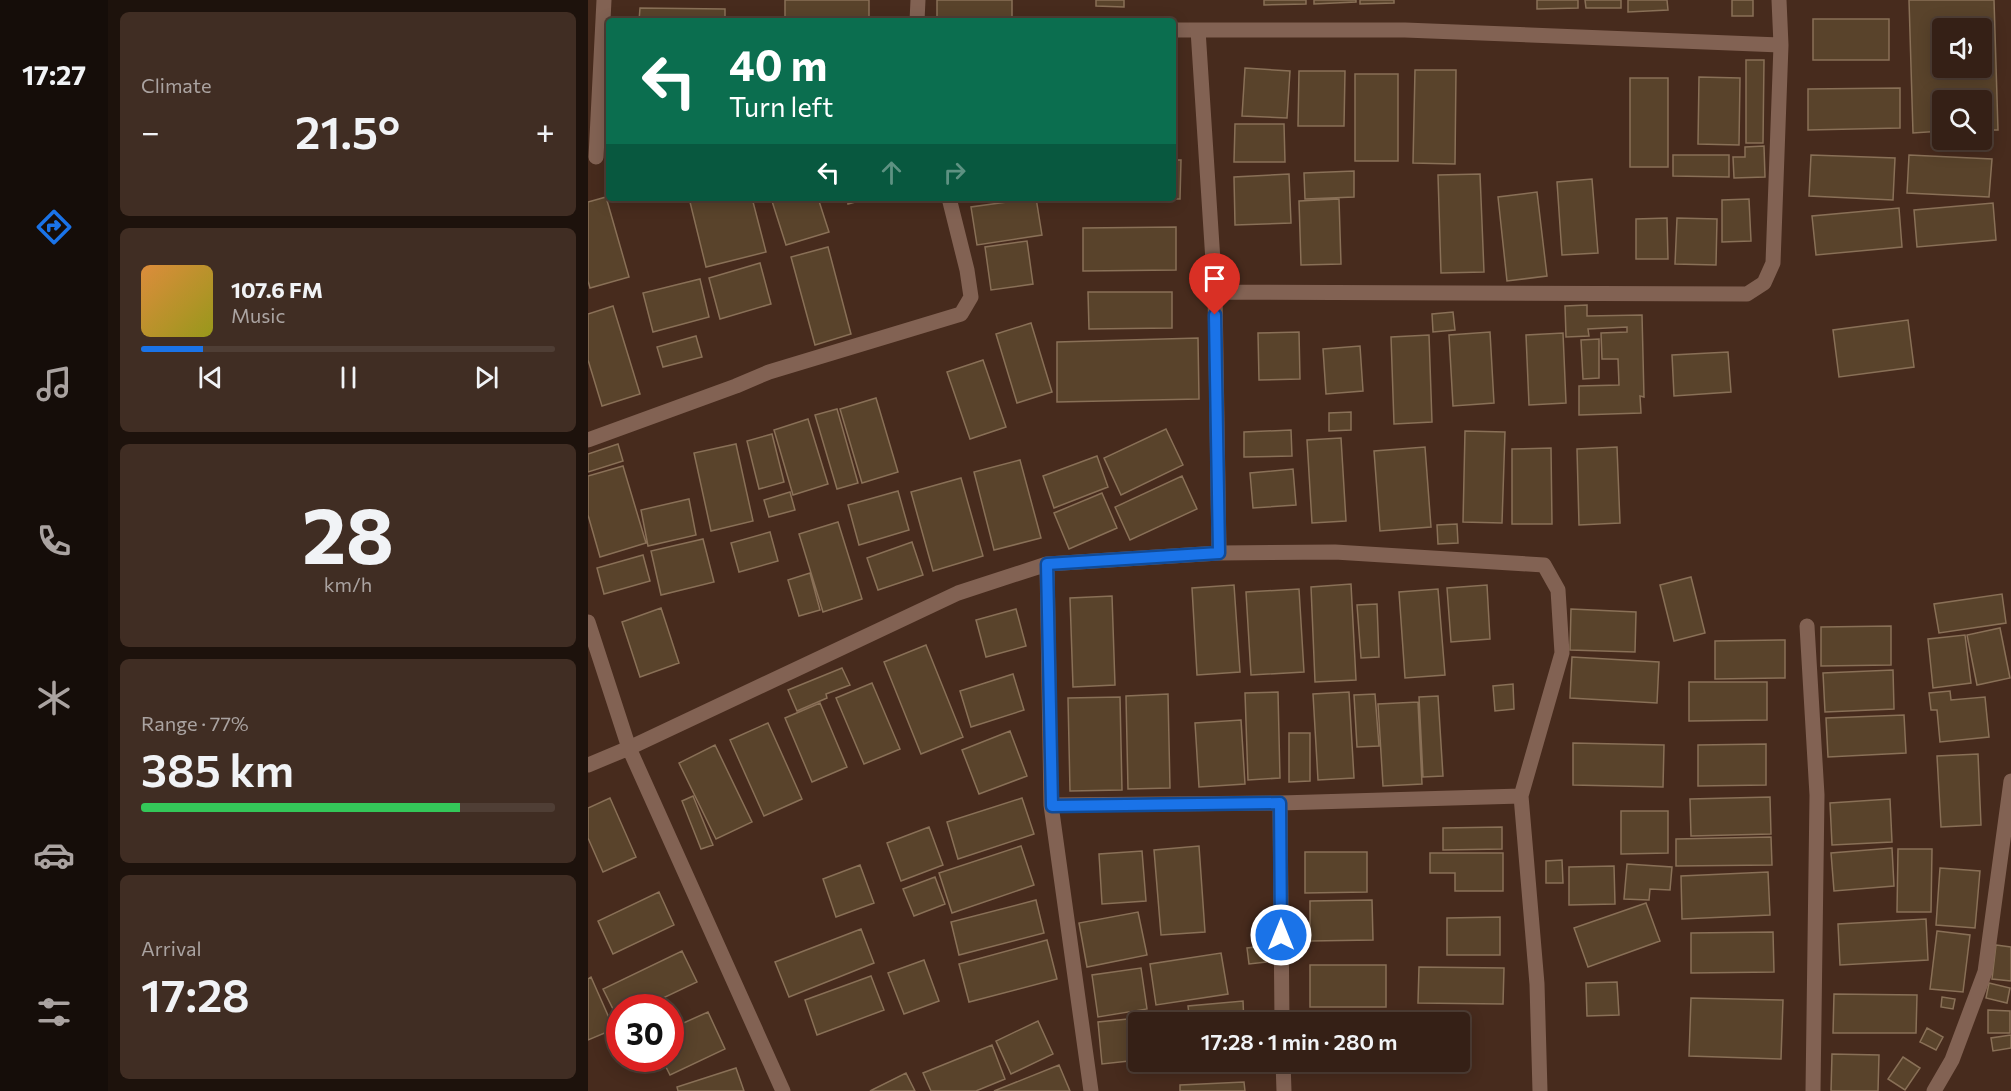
<!DOCTYPE html>
<html lang="en">
<head>
<meta charset="utf-8">
<style>
	:root { --surface:#352016; --page:#402d23; --text:#f1f3f6; --muted:#aaa3a1; --line:#4f3e35; --accent:#1a73e8 }
	body { margin:0; font-family:Commissioner,sans-serif; background:var(--page); color:var(--text); height:100vh; display:flex; flex-direction:column; font-size:22px; white-space:nowrap }
	* { box-sizing:border-box; margin:0 }
	p { font-size:20px; color:var(--muted) }
	.icon { flex:none; width:33px; height:33px; fill:none; stroke:currentColor; stroke-width:2; stroke-linecap:round; stroke-linejoin:round }
	.map { position:relative; flex:1; overflow:hidden }
	.panel { display:flex; flex-direction:column; gap:12px; padding:12px; background:#1d120c; width:480px }
	.panel>* { flex:none }
	.guide { position:absolute; left:18px; top:18px; width:570px; height:183px; border-radius:6px; box-shadow:0 3px 15px #0003,0 0 0 2px var(--line); background:#0b6e4f; color:#fff; overflow:hidden }
	.fabs { position:absolute; left:1344px; top:18px; display:grid; gap:12px }
	.fabs a { display:grid; place-items:center; width:60px; height:60px; border-radius:6px; background:var(--surface); box-shadow:0 3px 15px #0003,0 0 0 2px var(--line); font-size:30px }
	.speed { position:absolute; left:18px; top:994px; display:flex; gap:12px; font-size:30px; font-weight:700; text-align:center }
	.speed>* { display:grid; place-content:center; width:78px; height:78px; border-radius:50%; background:var(--surface); box-shadow:0 3px 15px #0003,0 0 0 2px var(--line); line-height:1 }
	.speed .limit { border:9px solid #d22; background:#fff; color:#111 }
	.pin { position:absolute; display:grid; place-items:center; width:51px; height:51px; color:#fff; margin:-62px -26px; border-radius:50% 50% 50% 0; rotate:-45deg; box-shadow:0 0 6px #0007 }
	.pin .icon { rotate:45deg }
	.me { position:absolute; width:66px; margin:-33px; rotate:0deg; stroke-linejoin:round; filter:drop-shadow(0 0 4px #0008) }
	.turn { display:flex; align-items:center; gap:21px; height:126px; padding:0 24px; font-size:27px }
	.turn .icon { width:78px; height:78px; stroke-width:2.5 }
	.turn b { display:block; font-size:42px; line-height:51px }
	.lanes { display:flex; align-items:center; height:57px; padding:0 24px; background:#0003; justify-content:center; gap:30px; direction:ltr }
	.lanes .off { opacity:.35 }
	.big { font-size:45px; font-weight:600; line-height:1.1 }
	.panel .widget { flex:1; display:flex; flex-direction:column; justify-content:center; gap:9px; min-width:0; padding:0 21px; border-radius:9px; background:var(--page) }
	.panel .dial { align-items:center; gap:0 }
	.dial b { font-size:78px; line-height:1 }
	.song { display:flex; align-items:center; gap:18px }
	.cover { width:72px; height:72px; border-radius:9px; background:linear-gradient(135deg,hsl(30 70% 55%),hsl(60 70% 35%)) }
	.played { height:6px; border-radius:3px; background:linear-gradient(90deg,var(--accent) 15%,var(--line) 15%) }
	.keys { display:flex; justify-content:space-around; direction:ltr }
	.heat { display:flex; justify-content:space-between; align-items:center; font-size:33px; direction:ltr }
	.charge { height:9px; border-radius:4px; background:linear-gradient(90deg,#34c759 77%,var(--line) 0) }
	.trip { position:absolute; left:540px; top:1012px; width:342px; height:60px; border-radius:6px; background:var(--surface); box-shadow:0 3px 15px #0003,0 0 0 2px var(--line); font-weight:600; line-height:60px; text-align:center }
	main { display:flex; flex:1; min-height:0 }
	.menu { display:flex; flex-direction:column; width:108px; justify-content:space-around; align-items:center; background:#150d09; color:var(--muted) }
	.menu .icon { width:42px; height:42px }
	.menu .current { color:var(--accent) }
	.menu b { font-size:27px; color:var(--text) }
	.map>svg:first-child { display:block }
</style>
</head>
<body>
<main>
<nav class="menu">
<b>17:27</b>
<svg class="icon current" aria-label="directions" viewBox="0 0 24 24"><path d="M12 3l9 9-9 9-9-9zM9 14v-3h6M13 9l2 2-2 2"/></svg>
<svg class="icon" aria-label="music" viewBox="0 0 24 24"><path d="M9 18V5l10-2v13"/><circle cx="6" cy="18" r="3"/><circle cx="16" cy="16" r="3"/></svg>
<svg class="icon" aria-label="phone" viewBox="0 0 24 24"><path d="M5 4h4l2 5-3 2q2 4 5 5l2-3 5 2v4C11 20 4 13 5 4z"/></svg>
<svg class="icon" aria-label="climate" viewBox="0 0 24 24"><path d="M12 3v18M4 7l16 10M4 17L20 7"/></svg>
<svg class="icon" aria-label="car" viewBox="0 0 24 24"><path d="M5 17H2v-5l4-1 3-4h7l3 4 3 1v5h-3M9 17h6M6 11h13"/><circle cx="7" cy="17" r="2"/><circle cx="17" cy="17" r="2"/></svg>
<svg class="icon" aria-label="filters" viewBox="0 0 24 24"><path d="M4 7h16M4 17h16"/><circle cx="9" cy="7" r="2"/><circle cx="15" cy="17" r="2"/></svg>
</nav>
<section class="panel">
<div class="widget"><p>Climate</p>
<div class="heat"><a>−</a><b class="big">21.5°</b><a>+</a></div>
</div>
<div class="widget">
<div class="song"><i class="cover"></i><div><b>107.6 FM</b><p>Music</p></div></div>
<div class="played"></div>
<div class="keys"><svg class="icon" aria-label="previous" viewBox="0 0 24 24"><path d="M18 5L8 12l10 7zM5 5v14"/></svg><svg class="icon" aria-label="pause" viewBox="0 0 24 24"><path d="M8 5v14M16 5v14"/></svg><svg class="icon" aria-label="next" viewBox="0 0 24 24"><path d="M6 5l10 7-10 7zM19 5v14"/></svg></div>
</div>
<div class="widget dial"><b>28</b><p>km/h</p></div>
<div class="widget"><p>Range · 77%</p><b class="big">385 km</b><div class="charge"></div></div>
<div class="widget"><p>Arrival</p><b class="big">17:28</b></div>
</section>
<div class="map">
<svg width="1423" height="1091" viewBox="0 0 1423 1091">
	<rect width="100%" height="100%" fill="#472b1d"/>
	<path fill="#59432b" stroke="#897057" stroke-width="1.5" fill-rule="evenodd" d="M197,0h84v21h-84z
		M349,0h75v21h-75z
		M508,0h28v7l-28,-1z
		M676,0h42v4l-42,1z
		M726,0h42v2l-42,2z
		M772,0h34v3l-34,1z
		M949,0h41v8l-41,1z
		M997,0h36v8h-35z
		M1040,0h39l1,10 -40,2z
		M1144,0h21v16h-21z
		M1321,0h85l4,130h-16v-30h-40v31l-29,2zM1354,28h40v40h-40z
		M52,8l85,1v12h-86z
		M1225,19h76v41h-76z
		M1158,60h18l-1,83h-17z
		M657,68l45,3 -3,47 -45,-2z
		M827,70h41l-1,94 -42,-1z
		M711,71h46l-1,55h-46z
		M767,74h43v87h-43z
		M1111,77l41,1 -1,67 -41,-1z
		M1042,78h38v89h-38z
		M1312,88v40l-92,2v-41z
		M647,124h49l1,38h-51z
		M1176,146l1,31 -31,1 -1,-21h12v-10z
		M1085,155h56v22l-56,-1z
		M1223,155l84,3 -2,42 -84,-4z
		M1321,155l83,4 -3,38 -82,-4z
		M585,160h8l-1,39 -42,-1h35z
		M766,171v26l-49,2 -1,-26z
		M701,174l2,49 -56,2 -1,-48z
		M892,174l4,98 -43,1 -3,-98z
		M1004,179l6,74 -36,2 -5,-73z
		M949,192l10,84 -40,5 -9,-84z
		M18,197l23,80 -39,11 -2,-7v-79z
		M101,198h63l14,54 -60,15z
		M183,198h47l11,34 -43,13z
		M259,198h23l-22,6z
		M448,198l6,37 -65,10 -6,-38z
		M751,199l2,65 -40,1 -2,-64z
		M1161,199l2,42 -29,1v-42z
		M1405,203l3,37 -79,7 -3,-37z
		M1311,208l3,39 -86,8 -4,-39z
		M1079,218l1,41h-32v-40z
		M1089,218l40,1 -1,46 -41,-1z
		M588,227v43l-93,1v-43z
		M439,241l6,43 -42,6 -6,-43z
		M240,247l23,87 -36,11 -24,-88z
		M172,263l11,41 -51,15 -11,-41z
		M112,279l9,38 -56,15 -10,-39z
		M500,292h84v36l-83,1z
		M999,305v11l55,-1 2,82 -4,-1 1,17 -62,2v-29l40,-1 -1,-26h-16l-1,-26 26,-1v-5l-39,2 1,7 -23,1 -1,-31z
		M25,306l27,88 -38,12 -14,-46v-46z
		M865,312l2,18 -22,2 -1,-18z
		M1320,320l6,47 -75,10 -6,-47z
		M443,323l21,69 -35,11 -21,-69z
		M711,332l1,47 -41,1 -1,-47z
		M902,332l4,71 -41,3 -4,-71z
		M975,333l3,70 -37,2 -3,-70z
		M841,335l3,87 -38,2 -3,-87z
		M108,336l6,21 -39,10 -6,-20z
		M610,338l1,61 -142,3v-60z
		M1011,339v39l-16,1 -2,-39z
		M772,346l3,45 -37,3 -3,-45z
		M1140,352l3,40 -57,4 -2,-41z
		M395,360l23,67 -36,12 -23,-67z
		M288,398l22,74 -36,11 -22,-74z
		M249,409l21,74 -21,6 -22,-74z
		M763,412v18l-22,1v-18z
		M220,419l20,65 -35,11 -19,-65z
		M578,429l17,36 -62,30 -17,-37z
		M703,430l1,26 -48,1v-25z
		M877,431l40,1 -3,91 -39,-1z
		M184,434l12,48 -25,7 -12,-48z
		M753,438l5,83 -34,2 -5,-83z
		M30,444l5,17 -35,11v-18z
		M148,444l17,77 -42,10 -17,-78z
		M837,447l6,80 -51,4 -6,-80z
		M1029,447l3,76 -41,2 -2,-76z
		M963,448l1,76h-40v-75z
		M509,456l11,31 -54,21 -11,-32z
		M432,460l21,78 -47,12 -20,-78z
		M35,466l23,77 -46,14 -12,-42v-39z
		M705,469l3,36 -43,3 -3,-35z
		M594,476l15,33 -67,31 -15,-33z
		M373,478l22,78 -50,15 -22,-79z
		M310,491l11,39 -50,15 -11,-40z
		M202,492l5,18 -26,7 -5,-17z
		M514,493l15,35 -48,21 -15,-36z
		M101,499l7,36 -48,11 -7,-36z
		M250,522l24,77 -39,13 -24,-78z
		M869,524l1,19 -20,1 -1,-19z
		M182,532l8,29 -39,11 -8,-29z
		M115,539l11,43 -53,13 -10,-44z
		M324,542l11,33 -45,15 -11,-32z
		M55,555l7,26 -46,13 -7,-26z
		M222,573l10,37 -21,6 -11,-36z
		M1103,577l14,56 -31,8 -14,-56z
		M763,584l5,96 -41,2 -4,-95z
		M646,585l6,87 -43,3 -5,-87z
		M899,585l3,54 -39,3 -4,-54z
		M711,589l5,83 -53,3 -5,-83z
		M850,589l7,86 -40,3 -6,-86z
		M1414,594l4,29 -67,10 -5,-29z
		M524,596l3,89 -42,2 -3,-89z
		M789,604l2,53 -18,1 -4,-53z
		M73,608l18,55 -39,14 -18,-55z
		M428,609l10,37 -40,11 -10,-37z
		M983,609l65,3 -1,40 -65,-2z
		M1303,626v39l-70,1v-39z
		M1412,628l10,50 -33,7 -10,-50z
		M1377,635l6,48 -38,5 -5,-49z
		M1197,640v38l-70,1v-38z
		M338,645l37,92 -42,17 -37,-92z
		M984,657l87,5 -2,41 -87,-5z
		M254,668l8,17 -24,9 1,4 -30,13 -9,-21z
		M1305,670l1,39 -69,3 -2,-39z
		M425,674l11,36 -53,17 -11,-36z
		M1101,682h78v38l-78,1z
		M284,683l28,66 -36,15 -28,-66z
		M925,684l1,25 -19,2 -2,-25z
		M1362,691l1,9 34,-3 4,40 -49,5 -3,-32h-6l-2,-17z
		M690,692l2,86 -32,2 -3,-87z
		M761,692l5,86 -36,2 -5,-86z
		M580,694l2,94 -42,1 -2,-93z
		M787,694l4,52 -22,1 -3,-52z
		M850,696l5,80 -20,1 -4,-80z
		M532,697l2,93 -52,1 -2,-93z
		M830,702l4,82 -39,2 -5,-82z
		M232,703l27,64 -35,15 -27,-64z
		M1316,715l2,38 -78,4 -2,-39z
		M653,720l4,64 -46,3 -4,-64z
		M180,723l34,76 -38,17 -34,-76z
		M422,731l17,45 -48,18 -17,-44z
		M701,733h21v48l-21,1z
		M985,743l91,2 -1,42 -90,-2z
		M1178,744v41l-68,1v-41z
		M127,745l37,77 -36,17 -37,-76z
		M1390,754l3,71 -40,2 -4,-71z
		M105,796l20,49 -12,4 -19,-48z
		M1182,797l1,37 -80,2 -1,-37z
		M22,798l26,59 -33,15 -15,-34v-30z
		M434,798l12,36 -76,25 -11,-37z
		M1302,799l2,43 -60,3 -2,-42z
		M1033,811h47v42l-47,1z
		M341,827l14,38 -42,16 -14,-38z
		M914,827v22l-59,1v-22z
		M1183,837l1,28 -96,1v-27z
		M433,846l13,39 -82,28 -13,-40z
		M611,846l6,86 -44,3 -7,-85z
		M1304,848l2,38 -60,5 -3,-38z
		M1310,849h34l-1,63h-34z
		M554,851l4,50 -44,3 -3,-50z
		M717,852h62v40l-62,1z
		M842,853h73v38h-48v-18h-25z
		M974,860l1,23h-17v-22z
		M1039,864l45,3 -2,23 -20,-1 -1,11 -25,-1z
		M272,865l14,38 -38,14 -13,-38z
		M1026,866l1,38 -46,1v-38z
		M1352,868l40,3 -5,57 -39,-3z
		M1180,872l2,43 -88,4 -1,-43z
		M347,877l10,27 -31,12 -11,-27z
		M71,892l15,33 -61,29 -15,-33z
		M448,900l8,33 -85,22 -8,-33z
		M784,900l1,40 -63,1v-40z
		M1058,903l14,38 -72,26 -14,-39z
		M550,912l9,43 -60,12 -8,-44z
		M912,917v38h-53v-37z
		M1338,919l2,41 -88,5 -2,-41z
		M273,929l13,34 -85,34 -14,-35z
		M1349,931l33,4 -7,57 -33,-3z
		M1185,932l1,40 -83,1v-40z
		M459,940l10,39 -88,23 -10,-38z
		M1408,945l15,2v34l-19,-2z
		M676,946l2,16 -17,2 -2,-16z
		M94,951l15,31 -55,26h-22v10l-2,1 -15,-30z
		M633,953l7,41 -72,11 -6,-41z
		M336,960l15,41 -35,13 -16,-41z
		M722,965h76v42h-76z
		M831,967l85,1 -1,36 -85,-1z
		M553,968l6,41 -49,8 -6,-42z
		M283,976l13,34 -67,25 -12,-35z
		M3,977l23,52 -26,11v-61z
		M1029,982l2,33 -32,1 -1,-33z
		M1401,983l21,5 -3,15 -21,-5z
		M1246,994l83,1 -1,38h-83z
		M1354,997l13,2 -2,10 -12,-2z
		M1103,998l92,2 -2,59 -92,-3z
		M655,1001l1,22h-54l-2,-17z
		M1400,1010l22,1v22h-22z
		M120,1012l17,37 -55,26 -8,-16h8v-30z
		M560,1017v6h-10v37l-36,4 -4,-42z
		M450,1021l15,33 -42,20 -15,-33z
		M1339,1028l16,9 -7,13 -16,-8z
		M1423,1035v13l-18,3 -2,-13z
		M404,1045l13,34 -29,12h-45l-8,-18z
		M1244,1054l47,1 -1,36h-47z
		M1315,1057l17,11 -15,22 -17,-11z
		M471,1065l11,26h-76z
		M148,1068l8,23h-66l-1,-4z
		M318,1073l9,18h-45z
		M656,1082l1,9h-65v-6z"/>
	<g fill="none" stroke-linecap="round" stroke-linejoin="round">
		<path stroke="#826253" stroke-width="15" d="M329,21l1,-21
			M585,30h232l376,15
			M610,30l17,262 4,261
			M8,157l8,-157
			M627,292l532,2 17,-11 9,-20 8,-218 -2,-45
			M0,440l148,-54 33,-14 192,-58 10,-17 -4,-27 -18,-72
			M459,564l4,241 40,286
			M0,622l41,126 154,343
			M1219,626l10,169 -4,296
			M0,765l41,-17 329,-155 89,-29 172,-11 116,-1 209,13 14,25 4,63 -41,143 16,188 3,107
			M692,803l2,220
			M463,805l229,-2 241,-7
			M695,1062l1,29
			M1346,1091l18,-31 33,-88 26,-191"/>
	</g>
	<g fill="none" stroke-linecap="round" stroke-linejoin="round">
		<g stroke="#114b97" stroke-width="15">
			<path id="route" d="M627,315l4,238 -172,11 5,242 228,-3 1,132"/>
		</g>
		<use href="#route" stroke="#1a73e8" stroke-width="10"/>
	</g>
</svg>
<div class="fabs">
<a><svg class="icon" aria-label="sound" viewBox="0 0 24 24"><path d="M4 9h4l5-4v14l-5-4H4zM17 9q2 3 0 6"/></svg></a>
<a><svg class="icon" aria-label="search" viewBox="0 0 24 24"><circle cx="10" cy="10" r="6"/><path d="M15 15l6 6"/></svg></a>
</div>
<div class="speed"><div class="limit">30</div></div>
<div class="pin" style="left:627px;top:315px;background:#d93025"><svg class="icon" aria-label="arrive" viewBox="0 0 24 24"><path d="M6 21V4h12l-3 4 3 4H6"/></svg></div>
<svg class="me" style="left:693px;top:935px" viewBox="-20 -20 40 40"><circle r="17" fill="#1a73e8" stroke="#fff" stroke-width="3"/><path d="M0-11L8 9 0 5-8 9z" fill="#fff"/></svg>
<div class="trip">17:28 · 1 min · 280 m</div>
<div class="guide">
<div class="turn"><svg class="icon" aria-label="left" viewBox="0 0 24 24"><path d="M17 20v-9H6M10 6l-5 5 5 5"/></svg><div><b>40 m</b>Turn left</div></div>
<div class="lanes"><svg class="icon" aria-label="left" viewBox="0 0 24 24"><path d="M17 20v-9H6M10 6l-5 5 5 5"/></svg><svg class="icon off" aria-label="ahead" viewBox="0 0 24 24"><path d="M12 20V5M6 11l6-6 6 6"/></svg><svg class="icon off" aria-label="right" viewBox="0 0 24 24"><path d="M7 20v-9h11M14 6l5 5-5 5"/></svg></div>
</div>
</div>
</main>
</body>
</html>
